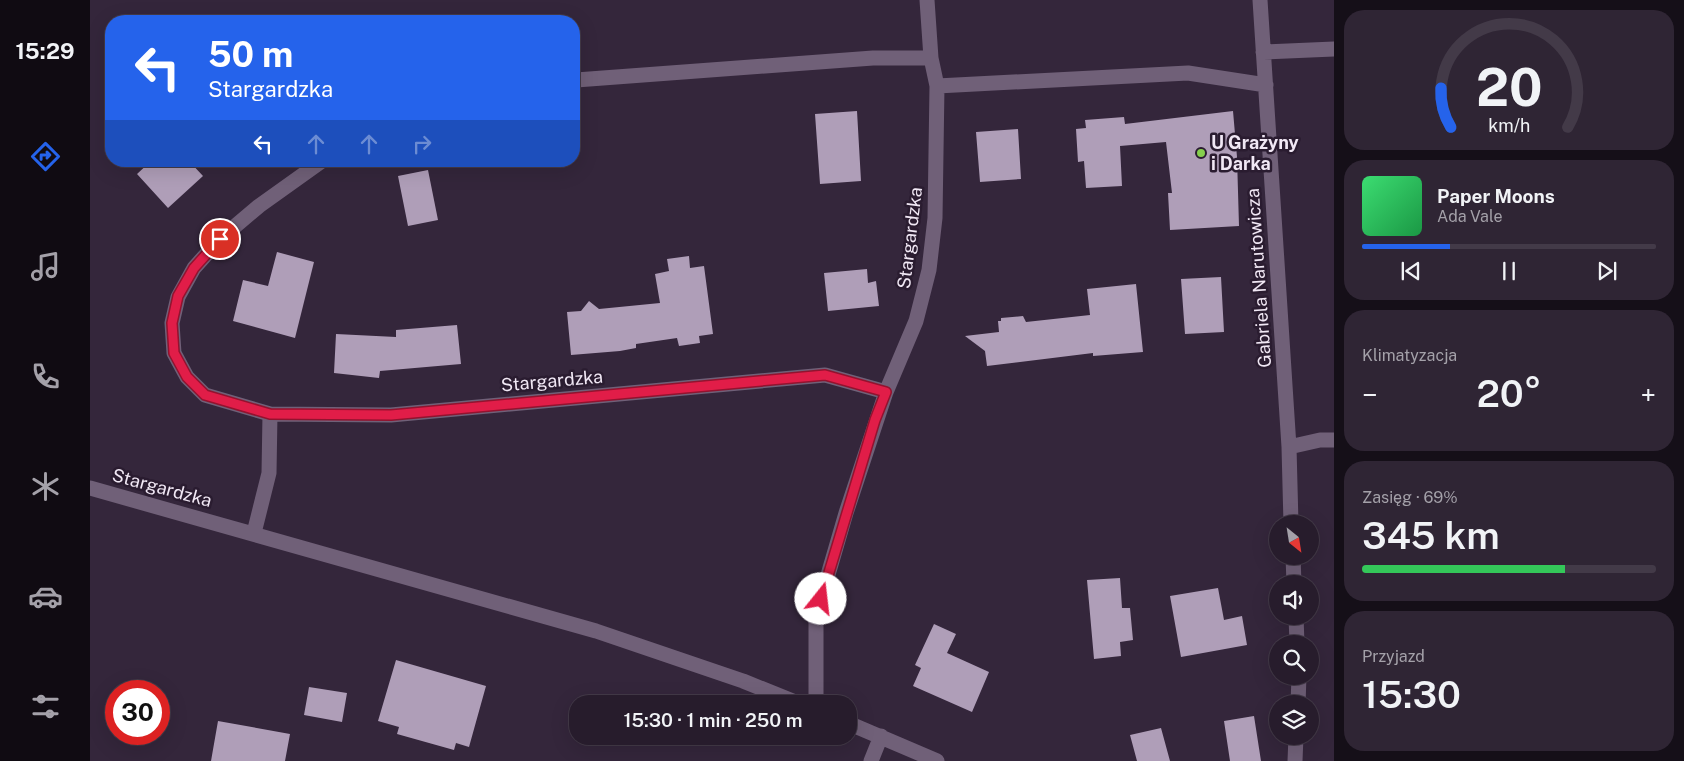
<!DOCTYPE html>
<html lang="pl">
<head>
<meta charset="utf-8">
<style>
	:root { --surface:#271c2c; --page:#2f2534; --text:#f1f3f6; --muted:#a4a1a9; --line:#433a48; --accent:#2563eb }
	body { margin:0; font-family:"Public Sans",sans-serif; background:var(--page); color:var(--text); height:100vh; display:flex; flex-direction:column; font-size:19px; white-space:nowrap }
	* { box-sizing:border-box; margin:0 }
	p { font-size:16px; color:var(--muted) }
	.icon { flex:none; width:28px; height:28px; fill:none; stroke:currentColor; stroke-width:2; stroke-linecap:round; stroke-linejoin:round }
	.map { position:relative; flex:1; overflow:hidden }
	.drawer { display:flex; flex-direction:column; gap:10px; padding:10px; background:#150f18; width:350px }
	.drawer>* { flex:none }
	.top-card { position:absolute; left:15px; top:15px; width:475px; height:152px; border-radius:20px; box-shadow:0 5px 20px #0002,0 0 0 1px var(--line); background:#2563eb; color:#fff; overflow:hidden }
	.needle { width:32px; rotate:150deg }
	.buttons { position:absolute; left:1179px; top:515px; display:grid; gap:10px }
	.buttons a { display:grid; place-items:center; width:50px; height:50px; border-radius:50%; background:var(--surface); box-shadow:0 5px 20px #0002,0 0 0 1px var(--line); font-size:25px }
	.speed { position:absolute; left:15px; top:680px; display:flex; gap:10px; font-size:25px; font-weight:700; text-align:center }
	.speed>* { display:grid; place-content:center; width:65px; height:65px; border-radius:50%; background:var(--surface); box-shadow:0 5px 20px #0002,0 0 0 1px var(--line); line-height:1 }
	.speed .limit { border:8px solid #d22; background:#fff; color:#111 }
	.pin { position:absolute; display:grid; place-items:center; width:42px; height:42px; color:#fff; margin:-21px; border:2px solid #fff; border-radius:50%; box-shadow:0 1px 5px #0007 }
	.me { position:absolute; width:55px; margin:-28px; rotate:16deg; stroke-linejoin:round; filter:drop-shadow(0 0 4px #0008) }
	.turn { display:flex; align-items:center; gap:18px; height:105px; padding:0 20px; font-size:22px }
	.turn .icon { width:65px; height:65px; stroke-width:2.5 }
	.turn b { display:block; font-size:35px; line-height:42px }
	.lanes { display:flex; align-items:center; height:48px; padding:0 20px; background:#0003; justify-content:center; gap:25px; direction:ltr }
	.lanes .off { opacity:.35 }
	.big { font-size:38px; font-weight:600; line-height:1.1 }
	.drawer .tile { flex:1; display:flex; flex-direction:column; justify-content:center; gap:8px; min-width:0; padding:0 18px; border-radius:20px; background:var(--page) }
	.drawer .dial { align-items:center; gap:0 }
	.dial svg { height:130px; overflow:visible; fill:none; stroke:var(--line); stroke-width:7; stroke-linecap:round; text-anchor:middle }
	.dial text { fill:var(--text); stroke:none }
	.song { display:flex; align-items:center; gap:15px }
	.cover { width:60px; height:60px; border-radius:8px; background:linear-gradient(135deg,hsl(140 70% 55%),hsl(140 70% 35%)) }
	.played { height:5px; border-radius:2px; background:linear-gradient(90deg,var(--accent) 30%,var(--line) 30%) }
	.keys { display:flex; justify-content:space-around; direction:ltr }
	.heat { display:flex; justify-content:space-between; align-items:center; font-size:28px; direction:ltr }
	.charge { height:8px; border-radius:4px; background:linear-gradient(90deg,#34c759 69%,var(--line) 0) }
	.trip { position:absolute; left:479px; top:695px; width:288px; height:50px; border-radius:20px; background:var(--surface); box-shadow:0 5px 20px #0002,0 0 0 1px var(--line); font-weight:600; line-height:50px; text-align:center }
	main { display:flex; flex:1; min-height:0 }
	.menu { display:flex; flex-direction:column; width:90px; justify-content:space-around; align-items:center; background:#100b12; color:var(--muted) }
	.menu .icon { width:35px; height:35px }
	.menu .active { color:var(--accent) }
	.menu b { font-size:22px; color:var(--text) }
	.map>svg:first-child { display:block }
</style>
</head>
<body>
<main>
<nav class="menu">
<b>15:29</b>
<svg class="icon active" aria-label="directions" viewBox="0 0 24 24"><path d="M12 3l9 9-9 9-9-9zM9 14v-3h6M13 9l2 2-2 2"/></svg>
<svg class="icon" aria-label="music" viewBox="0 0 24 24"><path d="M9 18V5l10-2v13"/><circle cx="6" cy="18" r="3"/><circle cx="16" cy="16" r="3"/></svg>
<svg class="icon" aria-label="phone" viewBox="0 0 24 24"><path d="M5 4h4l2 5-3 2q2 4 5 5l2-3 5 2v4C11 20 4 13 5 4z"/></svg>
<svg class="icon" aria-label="climate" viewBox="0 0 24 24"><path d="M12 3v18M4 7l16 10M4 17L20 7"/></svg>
<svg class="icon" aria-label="car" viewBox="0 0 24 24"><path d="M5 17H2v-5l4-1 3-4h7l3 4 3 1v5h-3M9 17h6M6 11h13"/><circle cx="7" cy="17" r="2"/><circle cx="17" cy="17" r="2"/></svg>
<svg class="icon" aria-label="filters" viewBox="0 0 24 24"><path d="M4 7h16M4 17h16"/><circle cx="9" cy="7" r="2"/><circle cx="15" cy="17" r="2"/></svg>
</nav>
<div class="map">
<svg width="1244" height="761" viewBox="0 0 1244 761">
	<rect width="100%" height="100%" fill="#34263b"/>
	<path fill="#af9eb8" d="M767,111l4,70 -41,3 -5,-70z
		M1143,111l4,46 2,69 -69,4 -2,-37h4l-6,-51 -46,4 2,40 -36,2 -2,-27 -6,1 -2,-33 10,-1 -1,-8 39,-3 1,7z
		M928,129l3,50 -41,3 -4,-50z
		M61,161h38l14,15 -35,32 -31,-34z
		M338,170l10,50 -30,6 -10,-50z
		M187,252l37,10 -19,76 -62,-17 10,-41 25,6z
		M599,256l1,12 14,-2 9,68 -14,2 1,7 -21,3 -2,-8 -41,6v4l-16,3 -49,4 -4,-43 14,-1 8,-10 10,8 61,-6 -5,-29 14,-3 -2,-12z
		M777,269l1,14 8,-2 3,25 -51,5 -4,-38z
		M1131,277l3,55 -39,2 -4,-55z
		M1046,284l7,68 -50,4v-3l-106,13 -2,-15 -20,-15 34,-4 -1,-11h3v-3l22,-2 3,6 64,-7 -3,-26z
		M367,325l4,39 -81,7 -1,7 -45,-5 2,-39 60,3v-7z
		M1030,578l2,30h8l3,32 -13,2 1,14 -27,3 -7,-79z
		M1128,588l6,32 18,-4 5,29 -66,12 -11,-61z
		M844,624l22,10 -9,19 42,19 -17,40 -59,-26 8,-18 -6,-3z
		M306,660l90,26 -17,61 -13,-4 -2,7 -57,-16 2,-7 -21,-6z
		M219,687l38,6 -5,29 -38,-7z
		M1164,716l7,45h-31l-6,-40z
		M128,721l72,13 -5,27h-74z
		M1071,728l9,33h-33l-7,-26z"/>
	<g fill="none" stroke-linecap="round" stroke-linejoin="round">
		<path stroke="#706078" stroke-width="15" d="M837,0l4,58
			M1170,0l29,447 2,77
			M1173,52l71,-3
			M847,86l251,-13 78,12
			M232,161l-63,45 -39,33 -26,29 -16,29 -6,26 2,30 13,24 18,18 65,19 121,1 434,-40 61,17 30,-71 13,-51 6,-52 2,-132 -6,-28h-58l-297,22
			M1199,447l31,-7h14
			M0,488l506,143 147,50 57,23
			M164,533l15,-60 1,-59
			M1203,556l1,28
			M1206,616l1,28
			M726,704v-88l30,-103 40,-121
			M1208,704l1,-28
			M758,723l89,38
			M781,761l10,-25
			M1205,761l1,-25"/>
	</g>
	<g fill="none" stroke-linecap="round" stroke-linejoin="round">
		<g stroke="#92132f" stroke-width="12">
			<path id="route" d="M130,239l-26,29 -16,28 -6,27 2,30 13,24 18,18 65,19 121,1 434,-40 61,17 -11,28 -54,179"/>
		</g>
		<use href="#route" stroke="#e11d48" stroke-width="9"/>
	</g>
	<circle fill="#85cf4d" stroke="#2a1c30" stroke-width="2" cx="1111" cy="153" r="5"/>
	<g text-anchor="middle" stroke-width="5" stroke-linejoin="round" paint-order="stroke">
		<g font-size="18" font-weight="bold" fill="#f1e8f5" stroke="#2a1c30" text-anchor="start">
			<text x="1121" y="149">U Grażyny<tspan x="1121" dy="21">i Darka</tspan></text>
		</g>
		<g font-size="18" fill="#f1e8f5" stroke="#2a1c30">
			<text transform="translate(820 238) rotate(-83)" y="6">Stargardzka</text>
			<text transform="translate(1169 278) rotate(-94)" y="6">Gabriela Narutowicza</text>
			<text transform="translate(462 381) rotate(-5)" y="6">Stargardzka</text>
			<text transform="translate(72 488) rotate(15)" y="6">Stargardzka</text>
		</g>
	</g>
</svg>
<div class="buttons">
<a><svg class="needle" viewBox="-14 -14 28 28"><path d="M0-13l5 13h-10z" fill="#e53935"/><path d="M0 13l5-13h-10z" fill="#a4a1a9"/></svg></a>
<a><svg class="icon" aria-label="sound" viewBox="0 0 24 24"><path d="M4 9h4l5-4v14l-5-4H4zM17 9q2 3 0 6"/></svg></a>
<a><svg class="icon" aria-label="search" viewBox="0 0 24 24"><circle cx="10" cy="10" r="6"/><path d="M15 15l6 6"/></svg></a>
<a><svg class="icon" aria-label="layers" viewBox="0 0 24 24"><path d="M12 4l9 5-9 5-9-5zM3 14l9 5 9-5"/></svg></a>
</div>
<div class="speed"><div class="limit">30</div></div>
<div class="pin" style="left:130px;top:239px;background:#d93025"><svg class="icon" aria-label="arrive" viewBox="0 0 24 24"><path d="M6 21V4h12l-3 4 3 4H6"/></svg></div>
<svg class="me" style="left:731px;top:599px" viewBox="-20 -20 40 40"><circle r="19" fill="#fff"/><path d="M0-13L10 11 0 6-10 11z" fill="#e11d48"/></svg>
<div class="trip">15:30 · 1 min · 250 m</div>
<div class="top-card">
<div class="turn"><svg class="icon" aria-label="left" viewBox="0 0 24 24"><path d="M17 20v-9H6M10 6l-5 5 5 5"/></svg><div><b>50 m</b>Stargardzka</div></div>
<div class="lanes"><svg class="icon" aria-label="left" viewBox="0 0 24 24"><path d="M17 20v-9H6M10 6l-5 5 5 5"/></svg><svg class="icon off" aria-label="ahead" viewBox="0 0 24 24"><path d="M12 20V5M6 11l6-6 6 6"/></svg><svg class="icon off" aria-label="ahead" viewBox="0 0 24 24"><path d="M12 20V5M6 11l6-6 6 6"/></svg><svg class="icon off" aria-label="right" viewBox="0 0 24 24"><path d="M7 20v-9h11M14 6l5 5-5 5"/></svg></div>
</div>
</div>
<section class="drawer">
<div class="tile dial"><svg viewBox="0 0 100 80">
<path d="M14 69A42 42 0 1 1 86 69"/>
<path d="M14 69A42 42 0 0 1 8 45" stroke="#2563eb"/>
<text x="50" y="56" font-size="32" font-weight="700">20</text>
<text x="50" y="72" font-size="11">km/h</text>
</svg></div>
<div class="tile">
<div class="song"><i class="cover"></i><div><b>Paper Moons</b><p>Ada Vale</p></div></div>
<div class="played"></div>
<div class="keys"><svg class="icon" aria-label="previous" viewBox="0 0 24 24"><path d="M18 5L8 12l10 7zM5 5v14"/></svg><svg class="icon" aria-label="pause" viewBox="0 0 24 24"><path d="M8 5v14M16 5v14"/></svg><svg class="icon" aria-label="next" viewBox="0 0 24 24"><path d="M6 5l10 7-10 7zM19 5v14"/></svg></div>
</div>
<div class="tile"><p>Klimatyzacja</p>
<div class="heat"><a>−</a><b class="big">20°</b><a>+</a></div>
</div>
<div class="tile"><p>Zasięg · 69%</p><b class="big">345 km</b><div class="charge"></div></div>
<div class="tile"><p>Przyjazd</p><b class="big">15:30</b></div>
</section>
</main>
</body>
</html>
